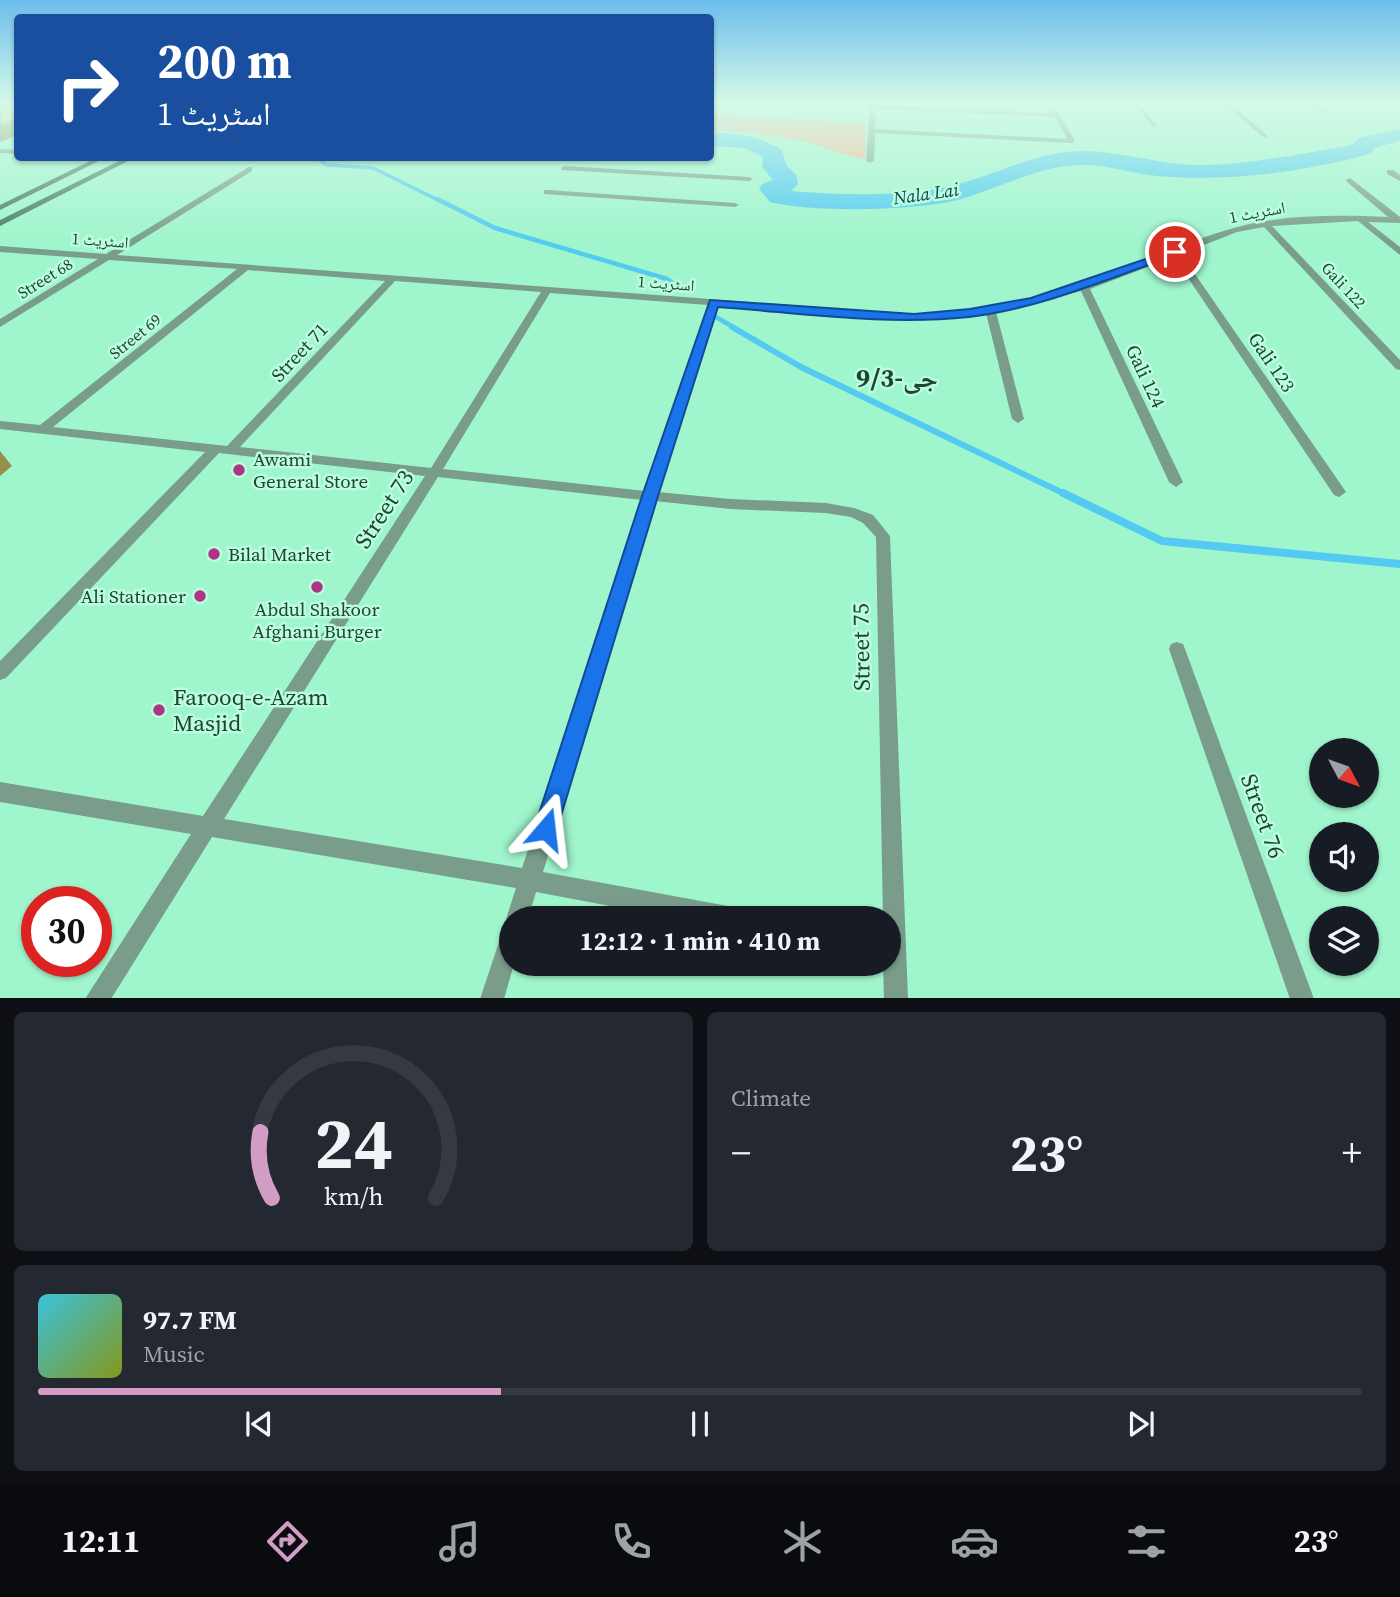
<!DOCTYPE html>
<html lang="en">
<head>
<meta charset="utf-8">
<style>
	:root { --surface:#171b24; --page:#242831; --text:#f1f3f6; --muted:#9ea1a6; --line:#363941; --accent:#d29dc4 }
	body { margin:0; font-family:"Source Serif 4","Noto Naskh Arabic",serif; background:var(--page); color:var(--text); height:100vh; display:flex; flex-direction:column; font-size:26px; white-space:nowrap }
	* { box-sizing:border-box; margin:0 }
	p { font-size:23px; color:var(--muted) }
	.icon { flex:none; width:38px; height:38px; fill:none; stroke:currentColor; stroke-width:2; stroke-linecap:round; stroke-linejoin:round }
	.map { position:relative; height:998px; overflow:hidden }
	.details { display:flex; flex-direction:column; gap:14px; padding:14px; background:#0d0f14; flex:1 }
	.details>* { flex:none }
	.guide { position:absolute; left:14px; top:14px; width:700px; height:147px; border-radius:7px; box-shadow:0 2px 5px #0004; background:#1a4fa0; color:#fff; overflow:hidden }
	.needle { width:46px; rotate:131deg }
	.controls { position:absolute; left:1309px; top:738px; display:grid; gap:14px }
	.controls a { display:grid; place-items:center; width:70px; height:70px; border-radius:50%; background:var(--surface); box-shadow:0 2px 5px #0004; font-size:35px }
	.speed { position:absolute; left:21px; top:886px; display:flex; gap:14px; font-size:35px; font-weight:700; text-align:center }
	.speed>* { display:grid; place-content:center; width:91px; height:91px; border-radius:50%; background:var(--surface); box-shadow:0 2px 5px #0004; line-height:1 }
	.speed .limit { border:10px solid #d22; background:#fff; color:#111 }
	.pin { position:absolute; display:grid; place-items:center; width:60px; height:60px; color:#fff; margin:-30px; border:4px solid #fff; border-radius:50%; box-shadow:0 2px 7px #0007 }
	.me { position:absolute; width:77px; margin:-38px; rotate:17deg; stroke-linejoin:round; filter:drop-shadow(0 0 5px #0008) }
	.turn { display:flex; align-items:center; gap:24px; height:147px; padding:0 28px; font-size:32px }
	.turn .icon { width:91px; height:91px; stroke-width:2.5 }
	.turn b { display:block; font-size:49px; line-height:60px }
	.big { font-size:52px; font-weight:700; line-height:1.1 }
	.details .card { flex:1; display:flex; flex-direction:column; justify-content:center; gap:10px; min-width:0; padding:0 24px; border-radius:10px; background:var(--page) }
	.details .dial { align-items:center; gap:0 }
	.dial svg { height:182px; overflow:visible; fill:none; stroke:var(--line); stroke-width:7; stroke-linecap:round; text-anchor:middle }
	.dial text { fill:var(--text); stroke:none }
	.song { display:flex; align-items:center; gap:21px }
	.cover { width:84px; height:84px; border-radius:10px; background:linear-gradient(135deg,hsl(190 70% 55%),hsl(70 70% 35%)) }
	.played { height:7px; border-radius:4px; background:linear-gradient(90deg,var(--accent) 35%,var(--line) 35%) }
	.keys { display:flex; justify-content:space-around; direction:ltr }
	.heat { display:flex; justify-content:space-between; align-items:center; font-size:38px; direction:ltr }
	.details .tiles { flex:1; display:grid; gap:14px; grid-template-columns:1fr 1fr }
	.card:last-child { grid-column:span 2 }
	.trip { position:absolute; left:499px; top:906px; width:402px; height:70px; border-radius:35px; background:var(--surface); box-shadow:0 2px 5px #0004; font-weight:700; line-height:70px; text-align:center }
	.dock { display:flex; height:112px; justify-content:space-around; align-items:center; background:#090b0e; color:var(--muted) }
	.dock .icon { width:49px; height:49px }
	.dock .selected { color:var(--accent) }
	.dock b { font-size:32px; color:var(--text) }
	.map>svg:first-child { display:block }
</style>
</head>
<body>
<div class="map">
<svg width="1400" height="999" viewBox="0 0 1400 999">
	<rect width="100%" height="100%" fill="#9ff5cc"/>
	<path fill="#fdaf90" d="M711,114l155,9 -1,36 -16,-3 -41,-14 -52,-9 -45,-3z"/>
	<g fill="none" stroke-linecap="round" stroke-linejoin="round">
		<path stroke="#53caf1" stroke-width="3.5" d="M304,158h13l10,7 46,3 67,33"/>
		<path stroke="#53caf1" stroke-width="4.5" d="M437,199l58,29 172,51 13,9
			M714,316l21,12"/>
		<path stroke="#53caf1" stroke-width="6" d="M732,327l69,40 266,128"/>
		<path stroke="#53caf1" stroke-width="8" d="M1063,493l99,48 238,23"/>
		<path fill="#53caf1" fill-rule="evenodd" d="M1400,129v12l-26,7 -3,5 -12,4c-65,16 -135,25 -201,19 -25,-2 -49,-11 -74,-11 -42,-1 -83,23 -123,34 -44,12 -147,14 -191,3l-11,-13 3,-5 11,-4 -11,-13 1,-10 -19,-9 -34,-2v-13c26,0 50,3 72,17l4,15 10,10 2,9 -7,7c46,4 114,6 159,-5 44,-10 87,-35 133,-35 37,0 77,14 116,14 50,0 100,-11 148,-19l8,-3 3,-5z"/>
		<path fill="#7a9c8b" fill-rule="evenodd" d="M870,103h6v2l176,8 -5,-10h6l22,38 -3,2 -197,-10 -1,28 -4,2 -4,-2zM876,109l179,8 12,22 -192,-10z
			M1133,103h6l18,24h-4z
			M1223,103h7l37,32v2h-4z
			M1310,103h7l9,7 -5,1z
			M0,149l18,1v4l-18,-1z
			M107,158h26c-6,4 -20,4 -26,0z
			M565,166l184,11 4,2 -4,2 -187,-11 -1,-2z
			M249,167h3v4l-135,84 797,59c56,-4 110,-12 165,-28l1,-3h7l18,-6c43,-16 86,-38 129,-49 50,-14 103,-13 154,-11l-41,-35 -1,-2 4,-2 50,39v6l-32,-1 32,25v8l-42,-34 -86,5 128,134v10l-4,-1 -132,-142 -27,5 -56,22 163,235 2,3 -7,5 -5,-2 -160,-238 -84,32 93,193 -7,5 -7,-5 -88,-191 -85,21 28,107 -6,4 -6,-4 -26,-106 -72,7 -196,-15 -60,187 72,7 96,4 28,5 19,7 17,21 18,463h-24l-1,-35h6v-45h-6l-7,-382 -13,-14 -12,-6 -25,-4 -96,-4 -75,-8 -112,371 196,36 8,3 3,8h-71l-143,-27 -8,27h-17v45h3l-10,35h-24l23,-69 7,-3 -4,-8 10,-31 -304,-51 -101,162h-26l106,-165 -191,-32v-20l203,34 222,-340 -206,-23 -213,225 -6,2v-19l205,-209 -205,-23v-8l40,4 197,-156 -128,-9 -109,67v-8l98,-60 -98,-7v-6l106,8zM248,270l137,11 -158,165 -174,-19zM395,281l146,11 -110,176 -191,-21zM550,293l158,12 -63,186 -202,-22zM438,477l204,23 -120,368 -298,-49z
			M1387,170h6l7,5v6l-13,-7z
			M547,190l188,13 4,2 -4,2 -191,-13v-4z
			M1177,642l6,2 2,5 129,350h-24l-121,-350 2,-5z"/>
		<path fill="#467b62" fill-rule="evenodd" d="M96,158h9l-105,52v-5z
			M125,158h9l-134,68v-6z"/>
	</g>
	<path fill="#97904c" d="M18,119v16l-18,7v-16z
		M0,451l12,15 -12,10z"/>
	<path fill="#d8cd6d" stroke="#97904c" stroke-width="2" d="M0,103h18v16l-18,7z"/>
	<linearGradient id="sky" x2="0" y2="1"><stop stop-color="#6cbdec"/><stop offset="0.42" stop-color="#d4fae8"/><stop offset="1" stop-color="#d4fae8" stop-opacity="0"/></linearGradient>
	<rect width="1400" height="243" fill="url(#sky)"/>
	<path fill="#1a73e8" stroke="#114b97" stroke-width="2" d="M1175,249l4,1v4c-69,24 -137,54 -210,63 -83,9 -168,-4 -251,-10l-60,189 -101,333 -3,8 -8,3 -9,-3 -3,-8 108,-333 68,-196 204,14 56,-5 61,-11z"/>
	<g fill="#ad3487" stroke="#bbfedd" stroke-width="2.5">
		<circle cx="239" cy="470" r="7"/>
		<circle cx="214" cy="554" r="7"/>
		<circle cx="317" cy="587" r="7"/>
		<circle cx="200" cy="596" r="7"/>
		<circle cx="159" cy="710" r="7"/>
	</g>
	<g text-anchor="middle" stroke-width="5" stroke-linejoin="round" paint-order="stroke">
		<g font-size="16" fill="#204434" stroke="#bbfedd">
			<text transform="translate(1257 212) rotate(-11)" y="6">اسٹریٹ 1</text>
			<text transform="translate(100 240) rotate(4)" y="6">اسٹریٹ 1</text>
			<text transform="translate(45 278) rotate(-32)" y="6">Street 68</text>
			<text transform="translate(666 283) rotate(4)" y="6">اسٹریٹ 1</text>
			<text transform="translate(1344 285) rotate(47)" y="6">Gali 122</text>
			<text transform="translate(135 336) rotate(-39)" y="6">Street 69</text>
		</g>
		<g font-size="18" font-style="italic" fill="#0d4252" stroke="#bbfedd">
			<text transform="translate(926 194) rotate(-8)" y="6">Nala Lai</text>
		</g>
		<g font-size="19" fill="#204434" stroke="#bbfedd">
			<text transform="translate(299 352) rotate(-47)" y="7">Street 71</text>
			<text transform="translate(1272 362) rotate(56)" y="7">Gali 123</text>
			<text transform="translate(1146 376) rotate(65)" y="7">Gali 124</text>
		</g>
		<g font-size="19" fill="#204434" stroke="#bbfedd" text-anchor="start">
			<text x="253" y="466">Awami<tspan x="253" dy="22">General Store</tspan></text>
			<text x="228" y="561">Bilal Market</text>
			<text x="186" y="603" text-anchor="end">Ali Stationer</text>
			<text x="317" y="616" text-anchor="middle">Abdul Shakoor<tspan x="317" dy="22">Afghani Burger</tspan></text>
		</g>
		<g font-size="23" fill="#204434" stroke="#bbfedd">
			<text transform="translate(384 509) rotate(-57)" y="8">Street 73</text>
			<text transform="translate(861 647) rotate(-91)" y="8">Street 75</text>
			<text transform="translate(1263 816) rotate(70)" y="8">Street 76</text>
		</g>
		<g font-size="23" fill="#204434" stroke="#bbfedd" text-anchor="start">
			<text x="173" y="705">Farooq-e-Azam<tspan x="173" dy="26">Masjid</tspan></text>
		</g>
		<g font-size="26" font-weight="bold" fill="#204434" stroke="#bbfedd">
			<text x="897" y="387">جی-9/3</text>
		</g>
	</g>
</svg>
<div class="controls">
<a><svg class="needle" viewBox="-14 -14 28 28"><path d="M0-13l5 13h-10z" fill="#e53935"/><path d="M0 13l5-13h-10z" fill="#9ea1a6"/></svg></a>
<a><svg class="icon" aria-label="sound" viewBox="0 0 24 24"><path d="M4 9h4l5-4v14l-5-4H4zM17 9q2 3 0 6"/></svg></a>
<a><svg class="icon" aria-label="layers" viewBox="0 0 24 24"><path d="M12 4l9 5-9 5-9-5zM3 14l9 5 9-5"/></svg></a>
</div>
<div class="speed"><div class="limit">30</div></div>
<div class="pin" style="left:1175px;top:252px;background:#d93025"><svg class="icon" aria-label="arrive" viewBox="0 0 24 24"><path d="M6 21V4h12l-3 4 3 4H6"/></svg></div>
<svg class="me" style="left:546px;top:829px" viewBox="-20 -20 40 40"><path d="M0-17L14 15 0 8-14 15z" fill="#1a73e8" stroke="#fff" stroke-width="4"/></svg>
<div class="trip">12:12 · 1 min · 410 m</div>
<div class="guide">
<div class="turn"><svg class="icon" aria-label="right" viewBox="0 0 24 24"><path d="M7 20v-9h11M14 6l5 5-5 5"/></svg><div><b>200 m</b>اسٹریٹ 1</div></div>
</div>
</div>
<section class="details">
<div class="tiles">
<div class="card dial"><svg viewBox="0 0 100 80">
<path d="M14 69A42 42 0 1 1 86 69"/>
<path d="M14 69A42 42 0 0 1 9 40" stroke="#d29dc4"/>
<text x="50" y="56" font-size="32" font-weight="700">24</text>
<text x="50" y="72" font-size="11">km/h</text>
</svg></div>
<div class="card"><p>Climate</p>
<div class="heat"><a>−</a><b class="big">23°</b><a>+</a></div>
</div>
<div class="card">
<div class="song"><i class="cover"></i><div><b>97.7 FM</b><p>Music</p></div></div>
<div class="played"></div>
<div class="keys"><svg class="icon" aria-label="previous" viewBox="0 0 24 24"><path d="M18 5L8 12l10 7zM5 5v14"/></svg><svg class="icon" aria-label="pause" viewBox="0 0 24 24"><path d="M8 5v14M16 5v14"/></svg><svg class="icon" aria-label="next" viewBox="0 0 24 24"><path d="M6 5l10 7-10 7zM19 5v14"/></svg></div>
</div>
</div>
</section>
<nav class="dock">
<b>12:11</b>
<svg class="icon selected" aria-label="directions" viewBox="0 0 24 24"><path d="M12 3l9 9-9 9-9-9zM9 14v-3h6M13 9l2 2-2 2"/></svg>
<svg class="icon" aria-label="music" viewBox="0 0 24 24"><path d="M9 18V5l10-2v13"/><circle cx="6" cy="18" r="3"/><circle cx="16" cy="16" r="3"/></svg>
<svg class="icon" aria-label="phone" viewBox="0 0 24 24"><path d="M5 4h4l2 5-3 2q2 4 5 5l2-3 5 2v4C11 20 4 13 5 4z"/></svg>
<svg class="icon" aria-label="climate" viewBox="0 0 24 24"><path d="M12 3v18M4 7l16 10M4 17L20 7"/></svg>
<svg class="icon" aria-label="car" viewBox="0 0 24 24"><path d="M5 17H2v-5l4-1 3-4h7l3 4 3 1v5h-3M9 17h6M6 11h13"/><circle cx="7" cy="17" r="2"/><circle cx="17" cy="17" r="2"/></svg>
<svg class="icon" aria-label="filters" viewBox="0 0 24 24"><path d="M4 7h16M4 17h16"/><circle cx="9" cy="7" r="2"/><circle cx="15" cy="17" r="2"/></svg>
<b>23°</b>
</nav>
</body>
</html>
